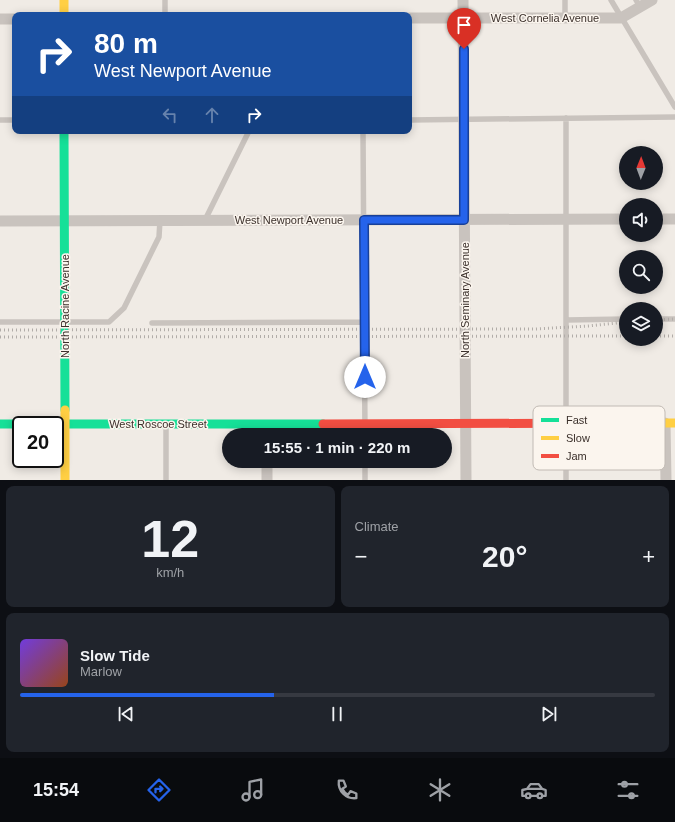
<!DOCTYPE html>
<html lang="en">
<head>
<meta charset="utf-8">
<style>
	:root { --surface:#171b24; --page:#20242c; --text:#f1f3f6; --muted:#9ea1a6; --line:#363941; --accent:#2563eb }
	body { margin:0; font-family:Arial,sans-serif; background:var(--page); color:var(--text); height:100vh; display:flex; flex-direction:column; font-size:15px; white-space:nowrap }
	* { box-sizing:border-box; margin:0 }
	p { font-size:13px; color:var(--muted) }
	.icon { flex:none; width:22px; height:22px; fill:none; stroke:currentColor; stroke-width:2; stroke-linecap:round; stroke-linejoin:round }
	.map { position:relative; height:480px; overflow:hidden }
	.details { display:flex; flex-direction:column; gap:6px; padding:6px; background:#0d0f14; flex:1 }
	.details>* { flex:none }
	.banner { position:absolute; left:12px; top:12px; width:400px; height:122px; border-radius:8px; box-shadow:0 2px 10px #0003; background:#1a4fa0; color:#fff; overflow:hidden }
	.needle { width:26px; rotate:1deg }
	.controls { position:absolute; left:619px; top:146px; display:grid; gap:8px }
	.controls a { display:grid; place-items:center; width:44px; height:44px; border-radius:50%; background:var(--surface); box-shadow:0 2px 10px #0003; font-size:20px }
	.speed { position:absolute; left:12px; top:416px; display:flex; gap:8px; font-size:20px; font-weight:700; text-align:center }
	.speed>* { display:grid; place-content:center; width:52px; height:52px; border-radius:50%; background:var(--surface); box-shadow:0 2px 10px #0003; line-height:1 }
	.speed .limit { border:2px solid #111; border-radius:6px; background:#fff; color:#111 }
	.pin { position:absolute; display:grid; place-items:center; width:34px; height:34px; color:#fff; margin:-41px -17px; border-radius:50% 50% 50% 0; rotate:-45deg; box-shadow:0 0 4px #0007 }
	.pin .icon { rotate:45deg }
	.me { position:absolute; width:44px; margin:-22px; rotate:0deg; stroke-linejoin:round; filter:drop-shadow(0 0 3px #0008) }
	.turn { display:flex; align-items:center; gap:14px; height:84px; padding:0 16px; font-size:18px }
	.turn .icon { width:52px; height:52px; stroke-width:2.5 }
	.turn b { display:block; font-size:28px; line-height:34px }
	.lanes { display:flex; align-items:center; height:38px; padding:0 16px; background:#0003; justify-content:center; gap:20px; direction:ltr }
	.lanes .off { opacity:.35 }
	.big { font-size:30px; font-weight:600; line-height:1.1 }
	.details .tile { flex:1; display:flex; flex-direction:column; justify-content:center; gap:6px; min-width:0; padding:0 14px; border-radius:8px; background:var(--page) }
	.details .dial { align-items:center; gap:0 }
	.dial b { font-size:52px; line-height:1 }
	.song { display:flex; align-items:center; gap:12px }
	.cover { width:48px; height:48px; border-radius:6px; background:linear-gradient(135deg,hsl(260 70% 55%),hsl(20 70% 35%)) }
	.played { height:4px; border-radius:2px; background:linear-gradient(90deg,var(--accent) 40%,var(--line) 40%) }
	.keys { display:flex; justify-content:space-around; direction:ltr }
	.heat { display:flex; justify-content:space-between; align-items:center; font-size:22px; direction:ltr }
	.details .tiles { flex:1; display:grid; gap:6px; grid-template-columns:1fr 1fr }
	.tile:last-child { grid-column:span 2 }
	.trip { position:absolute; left:222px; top:428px; width:230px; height:40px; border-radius:20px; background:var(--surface); box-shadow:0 2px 10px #0003; font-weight:600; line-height:40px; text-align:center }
	.tab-bar { display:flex; height:64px; justify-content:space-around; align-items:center; background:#090b0e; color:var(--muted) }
	.tab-bar .icon { width:28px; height:28px }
	.tab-bar .current { color:var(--accent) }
	.tab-bar b { font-size:18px; color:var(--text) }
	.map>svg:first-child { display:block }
</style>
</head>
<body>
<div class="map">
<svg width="675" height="480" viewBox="0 0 675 480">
	<rect width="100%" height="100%" fill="#f0ebe5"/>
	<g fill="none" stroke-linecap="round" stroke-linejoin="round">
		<path stroke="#c9c3be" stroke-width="5.5" d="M165,0v15
			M611,0l64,107
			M636,0l4,7
			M565,18v-18
			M566,118v362
			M0,120h15
			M409,120l266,-3
			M363,131l2,304
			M205,220l44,-89
			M656,319h19
			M566,320l60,-1
			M0,322h109l15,-14 32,-65 3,-6 1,-17
			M152,323l213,-1
			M166,426v54
			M365,480v-19"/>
		<path stroke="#c9c3be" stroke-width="11" d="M463,0l3,480
			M409,18h212l31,-18
			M0,19h15
			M656,219h19
			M0,221l626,-2
			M665,423l1,57
			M267,461v19"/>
		<path stroke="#16e098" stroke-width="9" d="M64,131l1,279
			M0,424h323"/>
		<path stroke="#ffcf43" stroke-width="9" d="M64,0v15
			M65,410v70
			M620,423h55"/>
		<path stroke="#f24e42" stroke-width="9" d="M323,424l297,-1"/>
		<path stroke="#b1aca8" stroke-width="3" stroke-dasharray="1 3" stroke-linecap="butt" d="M656,320l19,-1
			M0,330l536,-1 52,-3 38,-4
			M656,336h19
			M0,337l626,-1"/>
	</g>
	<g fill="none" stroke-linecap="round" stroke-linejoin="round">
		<g stroke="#184099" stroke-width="10">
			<path id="route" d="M365,377l-1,-157h100v-171"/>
		</g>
		<use href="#route" stroke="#2563eb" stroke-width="7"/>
	</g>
	<g text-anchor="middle" stroke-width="3" stroke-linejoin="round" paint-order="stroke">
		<g font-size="11" fill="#3b302b" stroke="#fbf5ee">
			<text x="545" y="22">West Cornelia Avenue</text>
			<text x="289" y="224">West Newport Avenue</text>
			<text transform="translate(465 300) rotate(-90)" y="4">North Seminary Avenue</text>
			<text transform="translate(65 306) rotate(-90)" y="4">North Racine Avenue</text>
			<text x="158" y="428">West Roscoe Street</text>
		</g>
	</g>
	<rect x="533" y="406" width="132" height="64" rx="6" fill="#fbf5ee" stroke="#c1bab4" stroke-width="1"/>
	<rect x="541" y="418" width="18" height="4" fill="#16e098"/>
	<rect x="541" y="436" width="18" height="4" fill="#ffcf43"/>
	<rect x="541" y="454" width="18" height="4" fill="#f24e42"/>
	<g font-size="11" fill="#3b302b">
		<text x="566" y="424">Fast</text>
		<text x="566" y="442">Slow</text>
		<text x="566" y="460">Jam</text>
	</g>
</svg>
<div class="controls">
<a><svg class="needle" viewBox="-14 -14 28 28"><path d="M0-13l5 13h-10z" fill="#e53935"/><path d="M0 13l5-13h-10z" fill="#9ea1a6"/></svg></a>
<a><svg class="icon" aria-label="sound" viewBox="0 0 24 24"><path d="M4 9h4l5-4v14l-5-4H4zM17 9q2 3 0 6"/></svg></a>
<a><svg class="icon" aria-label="search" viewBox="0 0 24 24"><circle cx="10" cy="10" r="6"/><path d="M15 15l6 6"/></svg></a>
<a><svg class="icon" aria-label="layers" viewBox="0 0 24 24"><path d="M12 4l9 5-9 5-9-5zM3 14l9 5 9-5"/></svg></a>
</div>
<div class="speed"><div class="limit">20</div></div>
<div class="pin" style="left:464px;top:49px;background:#d93025"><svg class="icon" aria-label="arrive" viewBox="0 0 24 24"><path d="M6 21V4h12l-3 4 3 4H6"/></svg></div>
<svg class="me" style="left:365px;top:377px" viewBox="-20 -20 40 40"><circle r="19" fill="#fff"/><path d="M0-13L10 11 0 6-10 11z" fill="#2563eb"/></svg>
<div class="trip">15:55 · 1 min · 220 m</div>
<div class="banner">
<div class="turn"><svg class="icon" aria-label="right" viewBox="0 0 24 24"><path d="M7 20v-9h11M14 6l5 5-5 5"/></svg><div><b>80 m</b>West Newport Avenue</div></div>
<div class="lanes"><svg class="icon off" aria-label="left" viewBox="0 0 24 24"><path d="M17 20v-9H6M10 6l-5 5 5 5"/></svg><svg class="icon off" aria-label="ahead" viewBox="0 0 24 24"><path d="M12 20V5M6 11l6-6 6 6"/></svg><svg class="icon" aria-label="right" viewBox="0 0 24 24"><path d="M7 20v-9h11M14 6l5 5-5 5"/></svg></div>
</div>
</div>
<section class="details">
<div class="tiles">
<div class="tile dial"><b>12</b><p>km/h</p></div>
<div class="tile"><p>Climate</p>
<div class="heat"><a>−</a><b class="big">20°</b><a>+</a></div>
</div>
<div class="tile">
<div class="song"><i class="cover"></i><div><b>Slow Tide</b><p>Marlow</p></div></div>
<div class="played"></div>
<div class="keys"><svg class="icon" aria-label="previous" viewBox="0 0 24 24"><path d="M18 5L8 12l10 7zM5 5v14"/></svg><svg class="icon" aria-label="pause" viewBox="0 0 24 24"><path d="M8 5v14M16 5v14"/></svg><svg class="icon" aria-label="next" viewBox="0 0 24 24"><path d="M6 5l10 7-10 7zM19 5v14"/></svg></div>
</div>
</div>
</section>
<nav class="tab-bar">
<b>15:54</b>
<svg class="icon current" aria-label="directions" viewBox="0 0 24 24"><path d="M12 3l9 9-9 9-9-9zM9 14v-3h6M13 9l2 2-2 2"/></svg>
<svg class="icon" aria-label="music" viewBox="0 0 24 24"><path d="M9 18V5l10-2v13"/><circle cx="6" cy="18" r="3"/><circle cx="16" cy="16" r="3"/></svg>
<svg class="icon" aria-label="phone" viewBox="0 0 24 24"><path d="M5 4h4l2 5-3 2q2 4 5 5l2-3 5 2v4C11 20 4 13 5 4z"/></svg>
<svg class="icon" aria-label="climate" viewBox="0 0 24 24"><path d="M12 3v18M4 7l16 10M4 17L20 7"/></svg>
<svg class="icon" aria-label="car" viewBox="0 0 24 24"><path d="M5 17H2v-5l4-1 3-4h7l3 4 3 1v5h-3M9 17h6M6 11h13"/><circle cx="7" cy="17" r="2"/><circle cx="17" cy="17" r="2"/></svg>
<svg class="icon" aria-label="filters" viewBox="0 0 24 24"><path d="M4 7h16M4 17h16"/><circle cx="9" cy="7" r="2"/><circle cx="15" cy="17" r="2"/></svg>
</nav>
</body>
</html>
